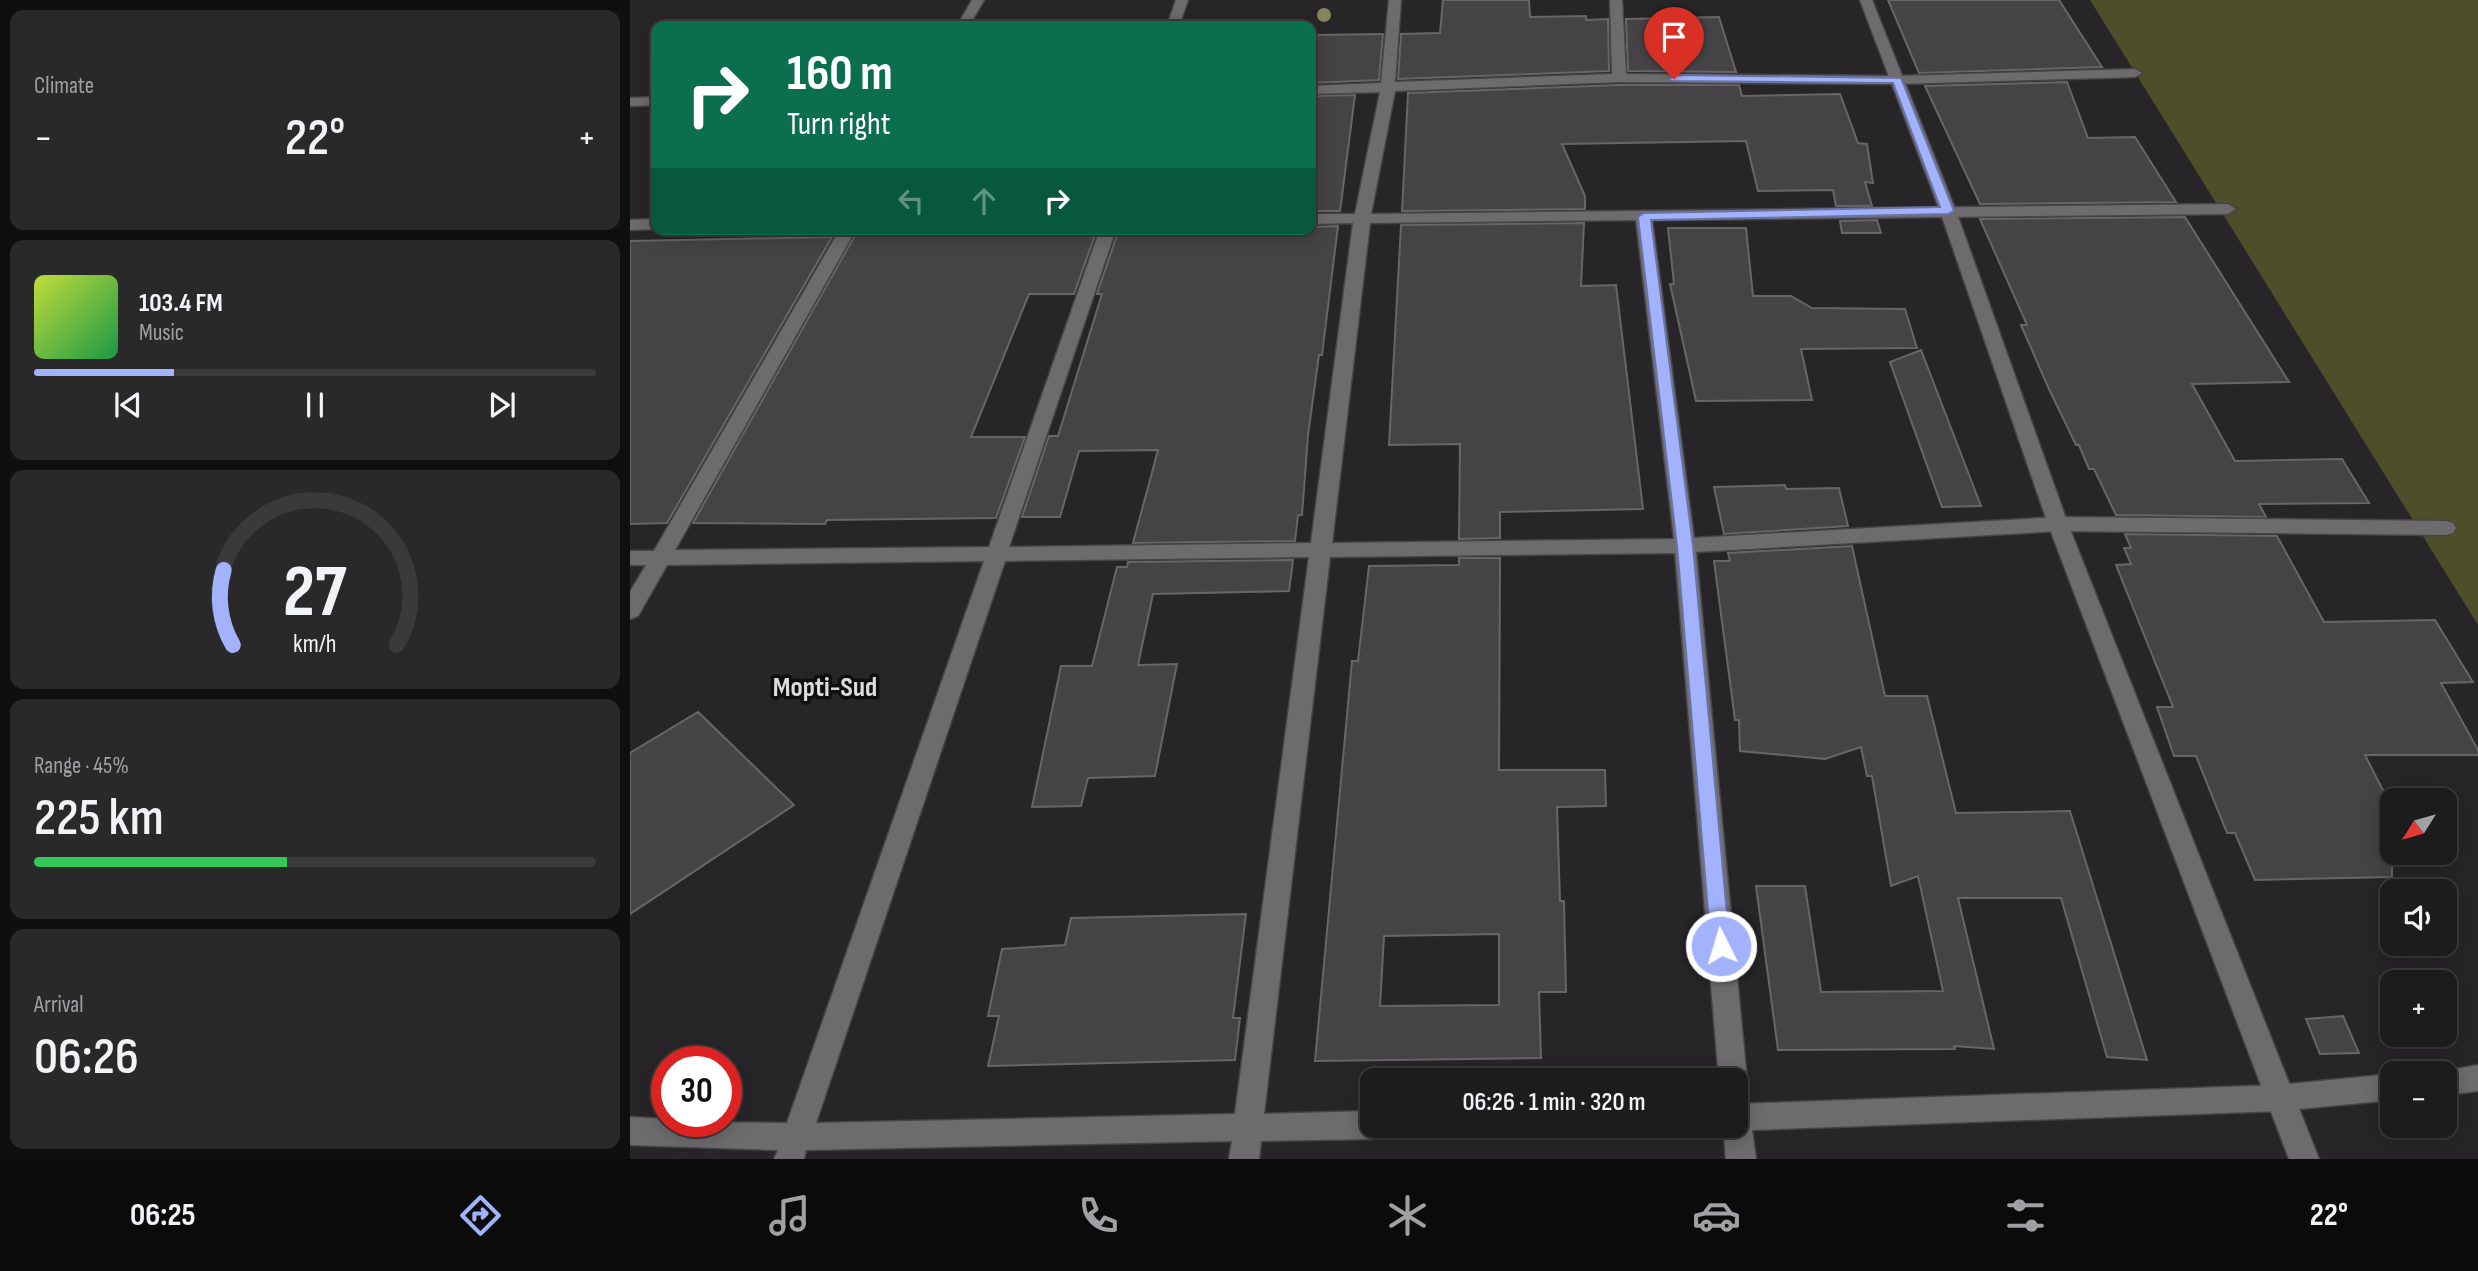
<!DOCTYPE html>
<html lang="en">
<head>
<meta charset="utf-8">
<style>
	:root { --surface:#1d1c1d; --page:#2a292a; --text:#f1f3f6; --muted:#a0a1a4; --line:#3b3a3b; --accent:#a3b2fd }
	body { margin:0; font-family:"Sofia Sans Condensed",sans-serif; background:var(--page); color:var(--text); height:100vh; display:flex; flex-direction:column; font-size:26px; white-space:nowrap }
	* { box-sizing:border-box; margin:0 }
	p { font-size:23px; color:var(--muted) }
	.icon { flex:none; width:38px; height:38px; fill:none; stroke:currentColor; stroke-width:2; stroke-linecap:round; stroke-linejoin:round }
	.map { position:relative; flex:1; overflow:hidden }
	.drawer { display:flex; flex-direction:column; gap:10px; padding:10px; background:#100f10; width:630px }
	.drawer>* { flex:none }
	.banner { position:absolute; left:21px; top:21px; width:665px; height:214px; border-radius:14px; box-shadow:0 4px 18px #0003,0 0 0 2px var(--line); background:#0b6e4f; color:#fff; overflow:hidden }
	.needle { width:46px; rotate:233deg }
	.buttons { position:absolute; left:1750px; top:788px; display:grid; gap:14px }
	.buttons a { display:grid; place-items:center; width:77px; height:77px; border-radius:14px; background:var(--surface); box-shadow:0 4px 18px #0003,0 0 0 2px var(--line); font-size:35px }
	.speed { position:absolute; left:21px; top:1046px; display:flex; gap:14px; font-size:35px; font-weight:700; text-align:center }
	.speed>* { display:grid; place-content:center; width:91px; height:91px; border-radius:50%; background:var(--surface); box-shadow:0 4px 18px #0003,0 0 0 2px var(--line); line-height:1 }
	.speed .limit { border:10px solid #d22; background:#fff; color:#111 }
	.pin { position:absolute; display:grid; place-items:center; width:60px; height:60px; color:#fff; margin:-72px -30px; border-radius:50% 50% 50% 0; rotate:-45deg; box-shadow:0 0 7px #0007 }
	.pin .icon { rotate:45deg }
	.me { position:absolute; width:77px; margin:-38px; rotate:355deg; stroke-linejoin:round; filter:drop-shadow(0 0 5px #0008) }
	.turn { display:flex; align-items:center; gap:24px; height:147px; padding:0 21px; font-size:32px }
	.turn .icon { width:91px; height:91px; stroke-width:2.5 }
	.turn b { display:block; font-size:49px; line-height:60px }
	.lanes { display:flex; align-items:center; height:66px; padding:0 21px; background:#0003; justify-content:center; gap:35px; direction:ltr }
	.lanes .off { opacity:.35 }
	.big { font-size:52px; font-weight:600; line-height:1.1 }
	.drawer .tile { flex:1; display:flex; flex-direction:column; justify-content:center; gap:10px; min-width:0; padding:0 24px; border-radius:14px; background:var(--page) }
	.drawer .dial { align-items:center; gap:0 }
	.dial svg { height:182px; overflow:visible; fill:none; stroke:var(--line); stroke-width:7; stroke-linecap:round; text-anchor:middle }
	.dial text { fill:var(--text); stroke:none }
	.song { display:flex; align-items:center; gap:21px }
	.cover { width:84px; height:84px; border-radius:10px; background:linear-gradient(135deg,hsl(70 70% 55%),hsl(140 70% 35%)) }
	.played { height:7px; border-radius:4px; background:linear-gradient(90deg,var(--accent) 25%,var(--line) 25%) }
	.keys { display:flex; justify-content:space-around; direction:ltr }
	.heat { display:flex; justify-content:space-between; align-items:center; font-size:38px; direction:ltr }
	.charge { height:10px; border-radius:5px; background:linear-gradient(90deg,#34c759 45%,var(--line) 0) }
	.trip { position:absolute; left:730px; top:1068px; width:388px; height:70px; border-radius:14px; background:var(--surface); box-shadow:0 4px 18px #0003,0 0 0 2px var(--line); font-weight:600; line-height:70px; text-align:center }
	.menu { display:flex; height:112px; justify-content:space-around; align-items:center; background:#0c0b0c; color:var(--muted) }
	.menu .icon { width:49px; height:49px }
	.menu .on { color:var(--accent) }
	.menu b { font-size:32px; color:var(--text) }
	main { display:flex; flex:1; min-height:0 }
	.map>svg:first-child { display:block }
</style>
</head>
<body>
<main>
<section class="drawer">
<div class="tile"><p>Climate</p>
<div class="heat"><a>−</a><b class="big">22°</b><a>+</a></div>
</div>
<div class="tile">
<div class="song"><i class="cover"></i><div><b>103.4 FM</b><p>Music</p></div></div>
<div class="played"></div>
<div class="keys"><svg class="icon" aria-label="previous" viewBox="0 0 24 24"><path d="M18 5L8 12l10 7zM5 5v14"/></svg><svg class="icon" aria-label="pause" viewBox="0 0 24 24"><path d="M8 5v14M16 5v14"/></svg><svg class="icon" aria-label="next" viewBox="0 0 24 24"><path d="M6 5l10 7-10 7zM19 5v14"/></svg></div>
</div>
<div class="tile dial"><svg viewBox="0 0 100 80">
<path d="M14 69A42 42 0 1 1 86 69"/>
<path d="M14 69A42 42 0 0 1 10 36" stroke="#a3b2fd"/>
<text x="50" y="56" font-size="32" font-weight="700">27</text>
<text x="50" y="72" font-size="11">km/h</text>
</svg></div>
<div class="tile"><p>Range · 45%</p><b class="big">225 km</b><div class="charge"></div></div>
<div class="tile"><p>Arrival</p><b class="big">06:26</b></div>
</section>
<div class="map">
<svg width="1848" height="1159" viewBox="0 0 1848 1159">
	<rect width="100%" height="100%" fill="#272527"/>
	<path fill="#4c4f2a" d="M1460,0h388v625z"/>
	<path fill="#454345" stroke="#686568" stroke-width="2" fill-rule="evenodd" d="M813,0h86l1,17 56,-1v4l22,-1 1,52 -211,8 3,-45 39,-1z
		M1258,0h171l43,67 -183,6z
		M1089,17l17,55 -108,-1 -2,-52z
		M753,34l-4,46 -68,3v-48z
		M1437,82l21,56 47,-1 41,65 -196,2 -55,-118z
		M989,85h120l3,11 98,-2 18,49 9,1 6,39 -8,-1 7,24h-36l-3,-16 -75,1 -12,-50 -184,3 23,52v13l-183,2 6,-118z
		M725,95l-15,116h-29v-115z
		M1555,217l104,165 -97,2 43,77 107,-2 27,44 -110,1 7,13 -150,-2 -22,-46h-5l-10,-24h-3l-28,-58 -27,-62h6l-47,-106z
		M1247,220l4,13h-39l-2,-12z
		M954,223l-3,63 35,-1 27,224 -143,3v26l-41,1 1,-95 -71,1 12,-220z
		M708,226l-16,129h-3l-11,80 -6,80h-4l-3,26 -162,2 25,-93 -79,1 -19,66h-38l27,-81h9l44,-142h-5l20,-59 194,-3v-5z
		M1038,228h78l7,68h38l21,12 93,1 12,39 -116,1 11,51 -116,1 -26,-117h4z
		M228,230h106l-3,5h134l-21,59h-45l-58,143h54l-29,81 -169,2 -2,4 -132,-1z
		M202,237l-165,286 -37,1v-283z
		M1291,350l60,156 -39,1 -52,-145z
		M1155,485l1,4 53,-1 9,38 -124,8 -10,-47z
		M1495,534l152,2 47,86 111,-2 38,62 -32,1 37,67v5h-113l27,53v69l-137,3 -20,-47h-8l-31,-77h-22l-17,-49h16l-57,-142 15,-1 -7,-16h7z
		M1222,546l33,150h42l29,117 114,-2 77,249 -40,-3 -46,-159h-103l36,151 -40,-3 1,3 -177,1 -22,-164h49l16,106 122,-1 -25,-115 -27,10 -19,-110h-5l-6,-29 -36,12 -85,-8 -1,-31h-4l-21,-159h16l-2,-8z
		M829,558h41l-1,212h106l1,36 -49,1 3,94h4l2,91h-27l2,66 -226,3 37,-400h6l11,-95 90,-1zM869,934v71l-119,1 4,-70z
		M663,560l-4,31 -136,3 -15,71 39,-1 -22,112 -67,2 -7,28 -49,1 29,-141h31l25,-99h10l1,-5z
		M68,712l96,93 -164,109v-161z
		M616,914l-13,104h7l-5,42 -247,6 11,-50h-11l14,-67 63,-4 6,-27z
		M1713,1016l16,37 -39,1 -14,-35z"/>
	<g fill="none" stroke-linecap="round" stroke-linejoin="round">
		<g stroke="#464446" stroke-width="3">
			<path id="street" d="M342,0h12l-15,26h-12z
				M546,0h12l-9,26h-12z
				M759,0h12l-6,82 217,-8 -2,-74h12l4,74 271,2 238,-7 7,4 -7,4 -238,7 -278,-2 -224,9 -24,123 857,-10 8,5 -8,5 -576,6 42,318 364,-21 388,4 7,2 3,5 -3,5 -7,2 -388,-4 -362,21 51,528 -4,9 -7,3v-12h-17l-44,-527 -345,4 -66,557 108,-3v14h14l-4,10 -10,4 -111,2 -2,18h-30l3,-18 -426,9 -2,9h-30l4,-9 -148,-5v-28l37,2v3l120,1 197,-562 -317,4 -29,51 -8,3v-27l16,-27h-16v-14h24l186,-322h16l-181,321 314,-3 111,-318h16l-107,318 302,-4 42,-320 -42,1v-10h44l25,-122 -69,2v-8l70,-3zM1006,220l38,319 -342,4 38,-320zM679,557l-74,557 -419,9 189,-562z
				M26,97v8l-26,1v-8z
				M26,219v10l-26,1v-10z
				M1848,1065v26l-33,4v-22h-10z
				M1762,1074v26l-113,11 -527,19 4,29h-30l-3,-34h13v-21l543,-19z"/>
		</g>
		<g stroke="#464446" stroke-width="3">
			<path id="secondary" d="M1230,0h12l84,211 112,313 251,635h-30l-241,-635 -108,-313z"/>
		</g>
		<use href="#street" fill="#6d6b6d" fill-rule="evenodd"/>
		<use href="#secondary" fill="#6d6b6d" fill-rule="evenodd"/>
	</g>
	<circle fill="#82855c" cx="694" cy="15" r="7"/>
	<path fill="#a3b2fd" stroke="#6a74a4" stroke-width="2" d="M1044,75l227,3 53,133 -6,3 -297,6 42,326 37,400 -2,6 -7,3 -7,-3 -3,-6 -34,-400 -39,-329 6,-4 296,-6 -47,-124 -222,-2 -2,-2z"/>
	<g text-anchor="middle" stroke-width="7" stroke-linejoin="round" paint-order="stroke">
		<g font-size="28" font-weight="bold" fill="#dedbde" stroke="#0f0e0f">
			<text x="195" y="696">Mopti-Sud</text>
		</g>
	</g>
</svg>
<div class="buttons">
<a><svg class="needle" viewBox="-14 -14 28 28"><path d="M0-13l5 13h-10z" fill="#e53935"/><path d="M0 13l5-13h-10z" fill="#a0a1a4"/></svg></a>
<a><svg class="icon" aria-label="sound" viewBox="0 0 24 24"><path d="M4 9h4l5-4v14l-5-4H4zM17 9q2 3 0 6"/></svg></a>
<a>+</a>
<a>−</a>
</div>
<div class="speed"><div class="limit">30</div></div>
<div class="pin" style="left:1044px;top:79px;background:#d93025"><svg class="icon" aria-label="arrive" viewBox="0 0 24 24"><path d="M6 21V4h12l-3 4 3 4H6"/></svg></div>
<svg class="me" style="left:1091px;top:946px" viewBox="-20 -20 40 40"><circle r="17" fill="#a3b2fd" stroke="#fff" stroke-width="3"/><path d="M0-11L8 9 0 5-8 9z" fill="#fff"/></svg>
<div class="trip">06:26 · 1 min · 320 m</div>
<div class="banner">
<div class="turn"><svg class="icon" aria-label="right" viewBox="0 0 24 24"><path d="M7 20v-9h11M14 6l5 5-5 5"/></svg><div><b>160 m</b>Turn right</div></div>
<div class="lanes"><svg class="icon off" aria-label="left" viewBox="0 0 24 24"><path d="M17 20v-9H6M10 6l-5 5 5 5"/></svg><svg class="icon off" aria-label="ahead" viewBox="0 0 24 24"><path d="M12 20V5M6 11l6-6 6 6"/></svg><svg class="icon" aria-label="right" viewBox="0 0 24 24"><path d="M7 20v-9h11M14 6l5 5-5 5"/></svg></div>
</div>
</div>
</main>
<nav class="menu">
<b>06:25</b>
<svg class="icon on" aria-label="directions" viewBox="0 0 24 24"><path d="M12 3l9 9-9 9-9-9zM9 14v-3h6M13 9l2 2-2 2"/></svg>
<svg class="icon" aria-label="music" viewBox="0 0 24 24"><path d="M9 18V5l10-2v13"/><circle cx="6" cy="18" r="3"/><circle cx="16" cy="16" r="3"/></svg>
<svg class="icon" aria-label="phone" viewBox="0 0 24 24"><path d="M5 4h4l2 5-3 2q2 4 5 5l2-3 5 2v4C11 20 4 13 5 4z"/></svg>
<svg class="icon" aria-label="climate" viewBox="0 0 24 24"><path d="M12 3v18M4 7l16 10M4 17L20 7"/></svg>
<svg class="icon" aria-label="car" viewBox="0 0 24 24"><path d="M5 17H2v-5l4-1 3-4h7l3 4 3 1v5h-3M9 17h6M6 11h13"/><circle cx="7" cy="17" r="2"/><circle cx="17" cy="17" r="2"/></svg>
<svg class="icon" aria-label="filters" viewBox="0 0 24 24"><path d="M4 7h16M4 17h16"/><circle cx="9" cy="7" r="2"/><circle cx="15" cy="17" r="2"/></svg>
<b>22°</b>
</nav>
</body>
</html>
